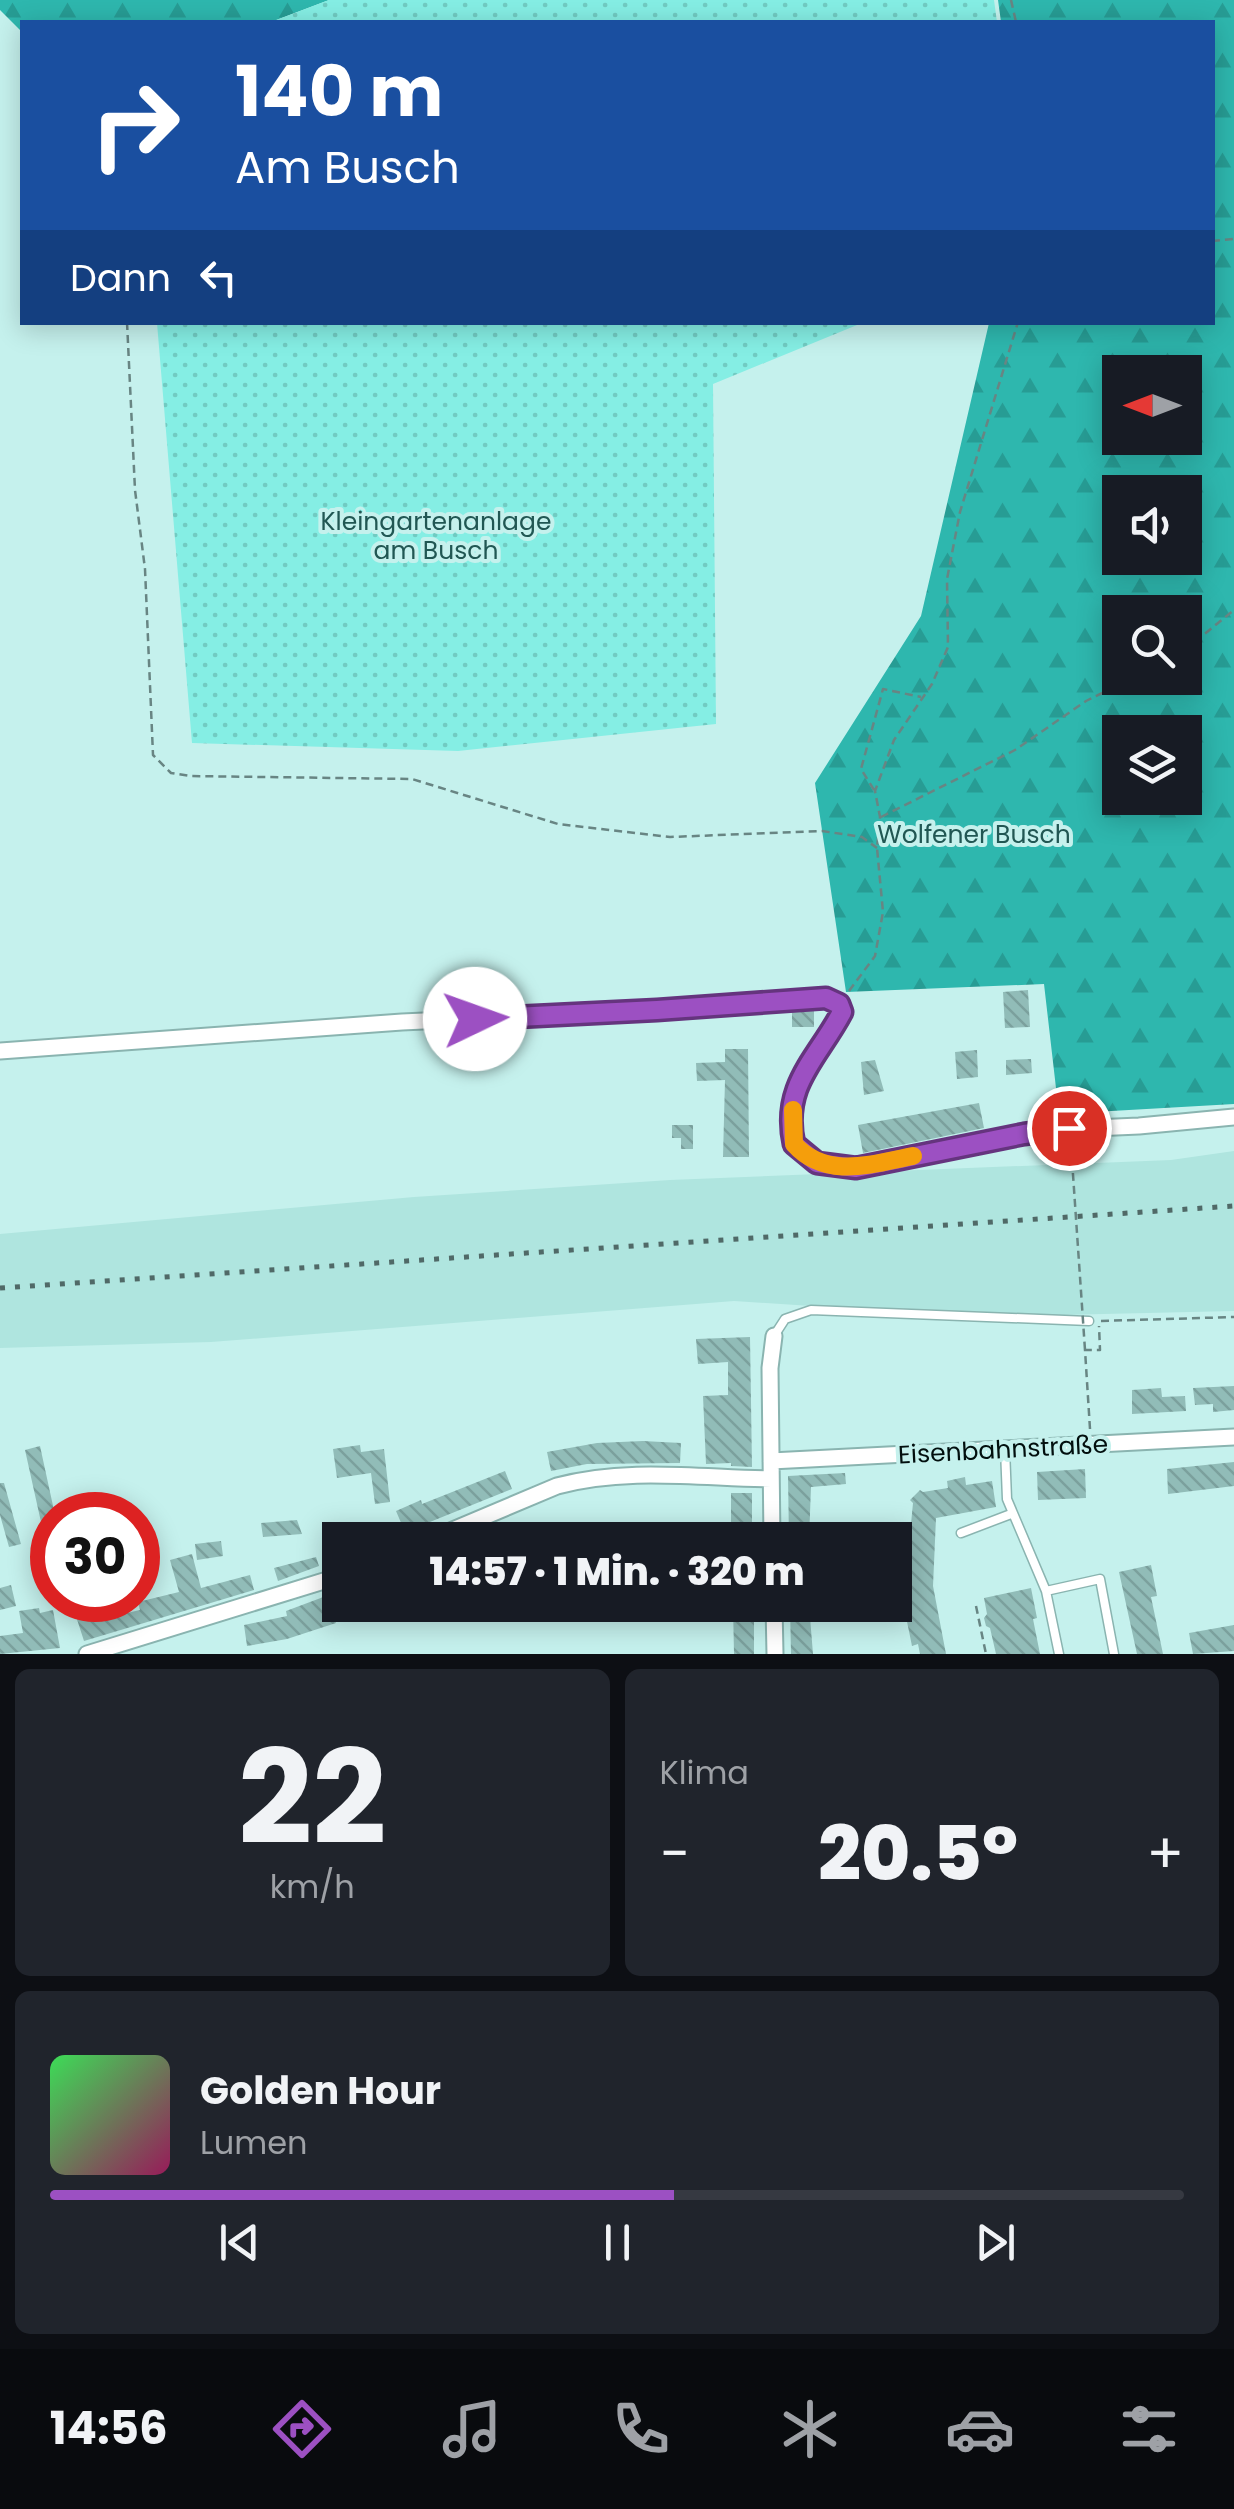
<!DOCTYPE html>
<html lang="de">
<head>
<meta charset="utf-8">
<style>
	:root { --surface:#171b24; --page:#20242c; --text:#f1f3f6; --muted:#9ea1a6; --line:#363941; --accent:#9c50c2 }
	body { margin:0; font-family:Poppins,sans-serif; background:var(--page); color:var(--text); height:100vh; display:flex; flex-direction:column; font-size:38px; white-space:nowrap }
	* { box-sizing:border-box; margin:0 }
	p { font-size:32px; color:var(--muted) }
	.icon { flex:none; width:55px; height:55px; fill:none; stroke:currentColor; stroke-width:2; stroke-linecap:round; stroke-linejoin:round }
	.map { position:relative; height:1654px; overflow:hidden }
	.side { display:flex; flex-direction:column; gap:15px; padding:15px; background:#0d0f14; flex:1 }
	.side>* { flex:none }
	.hud { position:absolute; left:20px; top:20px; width:1195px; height:305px; border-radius:0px; box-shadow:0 5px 25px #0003; background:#1a4fa0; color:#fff; overflow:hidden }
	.needle { width:65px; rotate:270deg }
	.fabs { position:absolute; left:1102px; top:355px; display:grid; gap:20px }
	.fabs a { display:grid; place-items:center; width:100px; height:100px; border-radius:0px; background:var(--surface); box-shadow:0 5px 25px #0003; font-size:50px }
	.speed { position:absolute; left:30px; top:1492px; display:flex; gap:20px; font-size:50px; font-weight:700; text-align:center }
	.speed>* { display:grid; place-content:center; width:130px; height:130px; border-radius:50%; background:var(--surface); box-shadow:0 5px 25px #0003; line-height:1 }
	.speed .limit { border:15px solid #d22; background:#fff; color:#111 }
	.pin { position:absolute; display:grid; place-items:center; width:85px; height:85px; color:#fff; margin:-42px; border:5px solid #fff; border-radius:50%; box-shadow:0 2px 10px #0007 }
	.me { position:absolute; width:110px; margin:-55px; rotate:87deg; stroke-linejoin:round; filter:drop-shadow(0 0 8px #0008) }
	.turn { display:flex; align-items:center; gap:35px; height:210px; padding:0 50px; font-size:45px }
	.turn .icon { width:130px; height:130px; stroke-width:2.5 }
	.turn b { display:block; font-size:70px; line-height:85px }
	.then { display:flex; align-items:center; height:95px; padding:0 50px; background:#0003; gap:20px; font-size:38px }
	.big { font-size:75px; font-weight:800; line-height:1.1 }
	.side .card { flex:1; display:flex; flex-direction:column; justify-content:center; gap:15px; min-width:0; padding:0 35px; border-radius:15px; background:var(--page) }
	.side .dial { align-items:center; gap:0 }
	.dial b { font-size:130px; line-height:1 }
	.song { display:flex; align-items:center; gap:30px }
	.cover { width:120px; height:120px; border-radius:15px; background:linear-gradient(135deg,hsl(130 70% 55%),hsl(330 70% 35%)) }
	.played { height:10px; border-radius:5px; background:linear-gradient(90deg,var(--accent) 55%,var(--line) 55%) }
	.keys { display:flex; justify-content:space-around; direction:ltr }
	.heat { display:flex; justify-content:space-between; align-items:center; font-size:55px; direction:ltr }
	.side .tiles { flex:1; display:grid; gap:15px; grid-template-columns:1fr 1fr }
	.card:last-child { grid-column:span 2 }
	.trip { position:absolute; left:322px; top:1522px; width:590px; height:100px; border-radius:0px; background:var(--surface); box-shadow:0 5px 25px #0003; font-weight:800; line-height:100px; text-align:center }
	.menu { display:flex; height:160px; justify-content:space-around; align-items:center; background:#090b0e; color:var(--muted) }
	.menu .icon { width:70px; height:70px }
	.menu .active { color:var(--accent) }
	.menu b { font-size:45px; color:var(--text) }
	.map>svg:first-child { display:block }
</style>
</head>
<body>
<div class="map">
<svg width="1234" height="1654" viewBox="0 0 1234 1654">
	<defs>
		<pattern id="forest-firs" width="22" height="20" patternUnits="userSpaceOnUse" patternTransform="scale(2.5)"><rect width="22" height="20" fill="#2eb7ae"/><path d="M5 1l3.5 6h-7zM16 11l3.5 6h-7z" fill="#279c94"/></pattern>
		<pattern id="garden-dots" width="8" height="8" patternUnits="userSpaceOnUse" patternTransform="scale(2.5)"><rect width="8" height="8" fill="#85eee4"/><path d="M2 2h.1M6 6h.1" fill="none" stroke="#71cbc2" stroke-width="1.8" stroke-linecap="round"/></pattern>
		<pattern id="building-back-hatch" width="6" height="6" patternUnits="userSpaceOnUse" patternTransform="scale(2.5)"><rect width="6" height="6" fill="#91bcb8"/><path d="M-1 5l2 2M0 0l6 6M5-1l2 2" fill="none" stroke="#7ba09d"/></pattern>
	</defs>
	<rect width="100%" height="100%" fill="#c5f1ed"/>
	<path fill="#afe5df" d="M1234,1151v160l-256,6 -244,-16 -523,41 -211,6v-114l414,-37 256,-17 501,-20z"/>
	<path fill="url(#forest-firs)" fill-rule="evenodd" d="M0,0h329l-58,22h-249v10l-22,-22z
		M998,0h236v1104l-175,10 -15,-130 -198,8 -31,-209 106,-167 68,-293 223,-1v-300h-211zM1120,372h65v66h-65zM1120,492h65v66h-65zM1120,612h65v66h-65zM1120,732h65v66h-65z"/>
	<path fill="url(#garden-dots)" d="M329,0h665l3,22h-726z
		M157,323v-1l705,1 -149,61 3,340 -258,27 -266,-8z"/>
	<path fill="url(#building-back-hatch)" d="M1028,990l2,37 -25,1 -2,-36z
		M814,1009v18h-22v-17z
		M725,1049h23l1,108h-26l2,-77 -28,1 -1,-18 29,-1z
		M977,1050l1,27 -21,2 -2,-27z
		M1031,1059l1,14 -26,2v-15z
		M875,1060l9,31 -20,4 -3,-33z
		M979,1103l5,25 -121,25 -5,-28z
		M672,1125h21v24h-12v-11h-9z
		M750,1337l2,130 -21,-1v-3l-25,1 -3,-68 25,-1v-33l-30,2 -2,-25z
		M1234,1386v24l-21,2v-8l-18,1 -2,-17z
		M1161,1388l1,9 23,-1 1,15 -54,3v-24z
		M643,1441l38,2 -1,20 -93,1 -36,7 -4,-19 50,-9z
		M360,1445l1,7 23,-3 6,53 -15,2 -4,-31 -34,5 -4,-29z
		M40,1446l15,69h-3v33l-5,1 -22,-99z
		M1234,1462v24l-66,8 -1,-25z
		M1085,1469l1,29 -48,2 -1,-28z
		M505,1471l7,18 -107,43 -9,-21 25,-11 1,4z
		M845,1473l1,11 -35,3 -2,53h-20l-1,-64z
		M965,1477l1,8 26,-4 4,26 -60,11 -3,68 13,68h-26l-2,-10 -6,2 -8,-39 6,-2 -1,-43h-7l1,-38h8l2,-21 -3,-3 10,-10 3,2 25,-4 -1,-7z
		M0,1483h4l17,61 -12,3 -9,-32z
		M731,1493h21v47h-21z
		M297,1520l5,14 -39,3 -2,-14z
		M221,1541l2,15 -26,4 -2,-16z
		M192,1554l9,34 49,-13 4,15 -170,51 -11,-34 12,-4 6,18 49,-11 -2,-8 41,-10 -9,-32z
		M316,1557l3,9 -41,15 -4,-13z
		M1151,1565l6,31 -6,1 12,57h-26l-18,-82z
		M11,1585l5,21 -16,4v-22z
		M1031,1588l6,30 -4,1 7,35h-44l-6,-26 -4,-2 -2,-8 3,-4 -3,-16z
		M326,1596l10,27 -49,16 -40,7 -3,-21 43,-9 -1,-5z
		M733,1605h21v49h-20z
		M790,1605h19l4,49h-22z
		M39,1608l1,5 13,-3 7,38 -60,6v-18l23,-3 -4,-22z
		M1234,1625v26l-41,3 -4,-21z"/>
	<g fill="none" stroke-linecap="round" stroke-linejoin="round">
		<g stroke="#8ab4b0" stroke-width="11">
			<path id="lane" d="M774,1336l11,-17 26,-9 278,11
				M1005,1449l2,50 39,92 13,63
				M961,1533l50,-19
				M1046,1591l54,-12 14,75"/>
		</g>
		<g stroke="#8ab4b0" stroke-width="19">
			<path id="street" d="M0,1051l402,-29 255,-12 161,-13 16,3 8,12 -42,65 -5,18 -3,36 3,13 22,19 39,5 192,-38 91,-4 95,-9
				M771,1461l463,-24
				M429,1540l128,-54c69,-19 144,-8 214,-7
				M772,1540l-2,-172 4,-32
				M774,1605l1,49
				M87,1654l253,-78"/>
		</g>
		<path stroke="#688583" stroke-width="2.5" stroke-dasharray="8 5" stroke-linecap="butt" d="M1011,0l5,22
			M1212,241l22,-2
			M127,322l8,168 10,79 8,186 18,18 19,3 222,3 146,45 112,13 152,-6 40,6 15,11
			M1185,650l49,-40
			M874,790l-13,-21 22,-80 38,8
			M881,817l134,-67 71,-49 47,-23
			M849,991l26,-35 8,-44 -6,-64 3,-31 -5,-26 19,-51 38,-56 16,-37 -1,-68 13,-67 58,-190
			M1071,1146l1,14
			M1101,1321l133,-4
			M1090,1429l-5,-79h15l-1,-24
			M976,1606l10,48"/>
		<use href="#lane" stroke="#fff" stroke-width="8"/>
		<use href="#street" stroke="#fff" stroke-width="15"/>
		<path stroke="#506967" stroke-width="5" stroke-dasharray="5 10" stroke-linecap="butt" d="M0,1288l1234,-82"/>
		<path stroke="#688583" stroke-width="2.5" stroke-dasharray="8 5" stroke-linecap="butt" d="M1072,1160l13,190"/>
	</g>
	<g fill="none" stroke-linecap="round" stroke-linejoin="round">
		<g stroke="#65347e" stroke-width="25">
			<path id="route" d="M475,1019l182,-9 169,-12 13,6 3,8c-24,46 -61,73 -48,132l23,19 39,5 168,-34 45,-6"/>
		</g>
		<use href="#route" stroke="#9c50c2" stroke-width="18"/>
		<path stroke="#f59e0b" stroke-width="18" d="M793,1110l1,34c32,36 78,20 119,12"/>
	</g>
	<g text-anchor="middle" stroke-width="8" stroke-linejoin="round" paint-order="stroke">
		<g font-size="25" fill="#215753" stroke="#c5f1ed">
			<text x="436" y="530">Kleingartenanlage<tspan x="436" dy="29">am Busch</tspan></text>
			<text x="974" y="843">Wolfener Busch</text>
		</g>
		<g font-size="25" fill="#020f0e" stroke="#c5f1ed">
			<text transform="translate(1003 1449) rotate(-3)" y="9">Eisenbahnstraße</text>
		</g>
	</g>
</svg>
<div class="fabs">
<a><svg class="needle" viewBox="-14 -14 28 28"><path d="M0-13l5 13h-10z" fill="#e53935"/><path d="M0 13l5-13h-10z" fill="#9ea1a6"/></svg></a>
<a><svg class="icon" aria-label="sound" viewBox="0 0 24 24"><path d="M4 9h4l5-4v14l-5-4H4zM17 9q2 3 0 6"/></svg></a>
<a><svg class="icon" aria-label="search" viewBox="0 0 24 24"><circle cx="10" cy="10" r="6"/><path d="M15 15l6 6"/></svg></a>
<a><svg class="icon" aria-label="layers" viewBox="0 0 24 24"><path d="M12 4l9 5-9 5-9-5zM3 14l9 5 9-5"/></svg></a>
</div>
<div class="speed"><div class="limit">30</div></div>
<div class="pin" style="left:1069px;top:1128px;background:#d93025"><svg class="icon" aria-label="arrive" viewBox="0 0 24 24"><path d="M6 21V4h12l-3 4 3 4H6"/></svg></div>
<svg class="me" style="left:475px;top:1019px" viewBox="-20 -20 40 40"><circle r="19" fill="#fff"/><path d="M0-13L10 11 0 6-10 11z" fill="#9c50c2"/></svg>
<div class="trip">14:57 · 1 Min. · 320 m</div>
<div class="hud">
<div class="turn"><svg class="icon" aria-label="right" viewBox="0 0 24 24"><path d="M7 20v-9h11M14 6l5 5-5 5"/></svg><div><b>140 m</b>Am Busch</div></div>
<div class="then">Dann<svg class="icon" aria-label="left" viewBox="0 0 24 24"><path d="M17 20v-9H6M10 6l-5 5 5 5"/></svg></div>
</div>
</div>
<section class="side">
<div class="tiles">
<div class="card dial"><b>22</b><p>km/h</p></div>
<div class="card"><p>Klima</p>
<div class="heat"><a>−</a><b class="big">20.5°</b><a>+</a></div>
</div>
<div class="card">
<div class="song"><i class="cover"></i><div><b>Golden Hour</b><p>Lumen</p></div></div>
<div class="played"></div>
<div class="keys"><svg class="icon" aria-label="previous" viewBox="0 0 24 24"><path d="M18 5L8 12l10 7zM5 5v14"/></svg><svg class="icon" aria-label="pause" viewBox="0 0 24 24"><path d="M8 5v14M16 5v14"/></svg><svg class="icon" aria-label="next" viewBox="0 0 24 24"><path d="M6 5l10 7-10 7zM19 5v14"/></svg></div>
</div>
</div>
</section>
<nav class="menu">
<b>14:56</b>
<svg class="icon active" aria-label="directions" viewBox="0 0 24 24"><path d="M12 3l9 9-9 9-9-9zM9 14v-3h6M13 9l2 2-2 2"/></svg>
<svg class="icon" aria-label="music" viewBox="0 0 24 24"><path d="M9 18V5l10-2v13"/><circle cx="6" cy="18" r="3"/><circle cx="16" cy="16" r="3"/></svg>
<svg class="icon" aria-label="phone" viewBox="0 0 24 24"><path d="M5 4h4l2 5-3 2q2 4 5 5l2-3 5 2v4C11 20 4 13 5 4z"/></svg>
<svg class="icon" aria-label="climate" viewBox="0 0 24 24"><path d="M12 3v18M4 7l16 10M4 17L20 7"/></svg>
<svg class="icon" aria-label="car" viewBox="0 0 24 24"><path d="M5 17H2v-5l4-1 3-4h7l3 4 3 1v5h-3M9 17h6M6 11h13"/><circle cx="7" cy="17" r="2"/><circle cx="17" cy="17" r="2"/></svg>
<svg class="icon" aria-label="filters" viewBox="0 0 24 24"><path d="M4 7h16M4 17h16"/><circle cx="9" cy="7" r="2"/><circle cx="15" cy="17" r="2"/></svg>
</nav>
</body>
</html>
